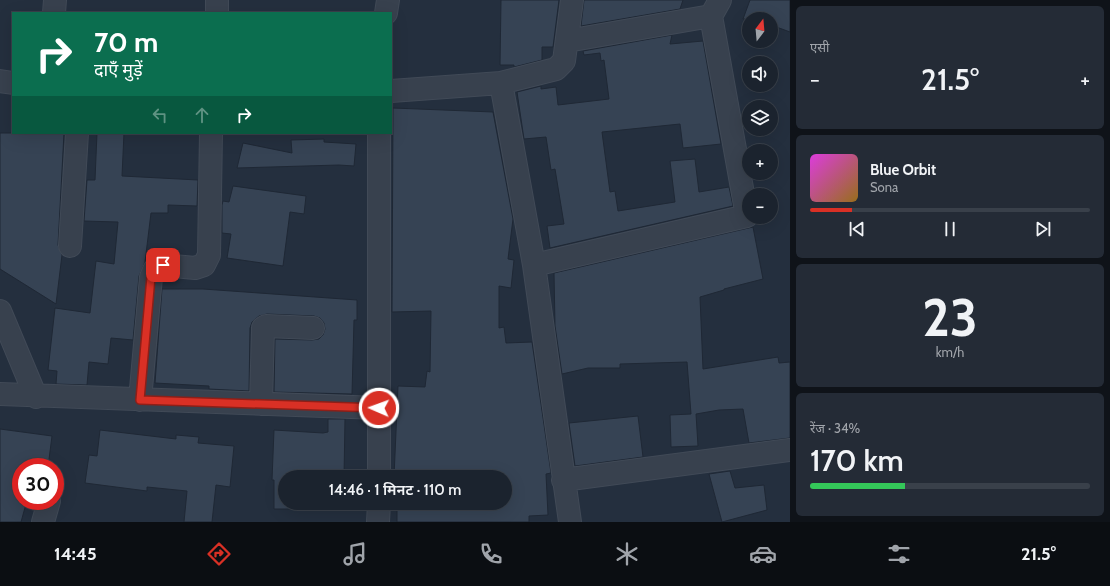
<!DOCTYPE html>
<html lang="hi">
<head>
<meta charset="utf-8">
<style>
	:root { --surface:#1b232e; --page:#242b36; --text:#f1f3f6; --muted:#a0a4aa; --line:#39404a; --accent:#d93025 }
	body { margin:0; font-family:Cabin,"Noto Sans Devanagari",sans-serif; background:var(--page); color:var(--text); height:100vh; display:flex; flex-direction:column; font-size:15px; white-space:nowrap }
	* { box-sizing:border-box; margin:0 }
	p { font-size:13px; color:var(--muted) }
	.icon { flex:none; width:22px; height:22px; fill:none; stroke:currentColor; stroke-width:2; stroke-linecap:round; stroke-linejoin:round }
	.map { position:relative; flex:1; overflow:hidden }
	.panel { display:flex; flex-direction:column; gap:6px; padding:6px; background:#0f1319; width:320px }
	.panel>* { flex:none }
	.hud { position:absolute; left:12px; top:12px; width:380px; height:122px; border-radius:0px; box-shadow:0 4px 16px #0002,0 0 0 1px var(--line); background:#0b6e4f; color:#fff; overflow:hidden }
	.needle { width:26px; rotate:16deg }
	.tools { position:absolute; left:742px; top:12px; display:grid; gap:8px }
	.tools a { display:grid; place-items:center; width:36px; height:36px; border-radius:50%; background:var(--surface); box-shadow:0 4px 16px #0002,0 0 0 1px var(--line); font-size:20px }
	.speed { position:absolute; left:12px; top:458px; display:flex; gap:8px; font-size:20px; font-weight:700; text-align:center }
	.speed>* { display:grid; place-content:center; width:52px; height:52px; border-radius:50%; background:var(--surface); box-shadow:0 4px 16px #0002,0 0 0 1px var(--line); line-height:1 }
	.speed .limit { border:6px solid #d22; background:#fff; color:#111 }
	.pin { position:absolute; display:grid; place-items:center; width:34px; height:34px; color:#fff; margin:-17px; border-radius:8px; box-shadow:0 2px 6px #0006 }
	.me { position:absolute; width:44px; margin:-22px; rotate:272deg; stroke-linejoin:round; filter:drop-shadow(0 0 3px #0008) }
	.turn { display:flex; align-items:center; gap:14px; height:84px; padding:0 16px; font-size:18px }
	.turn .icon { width:52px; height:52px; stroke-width:2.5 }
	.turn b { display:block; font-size:28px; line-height:34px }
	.lanes { display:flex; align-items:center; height:38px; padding:0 16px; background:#0003; justify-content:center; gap:20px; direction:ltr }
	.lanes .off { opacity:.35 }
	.big { font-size:30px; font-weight:600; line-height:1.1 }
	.panel .card { flex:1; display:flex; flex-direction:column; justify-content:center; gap:6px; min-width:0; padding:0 14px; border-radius:6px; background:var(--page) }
	.panel .dial { align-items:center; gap:0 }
	.dial b { font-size:52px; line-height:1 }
	.song { display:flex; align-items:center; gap:12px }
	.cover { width:48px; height:48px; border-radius:6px; background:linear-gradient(135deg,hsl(300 70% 55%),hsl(40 70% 35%)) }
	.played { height:4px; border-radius:2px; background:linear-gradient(90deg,var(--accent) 15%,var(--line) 15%) }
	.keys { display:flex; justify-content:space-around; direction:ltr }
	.heat { display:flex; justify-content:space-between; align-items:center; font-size:22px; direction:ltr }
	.charge { height:6px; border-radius:3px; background:linear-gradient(90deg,#34c759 34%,var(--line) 0) }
	.trip { position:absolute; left:278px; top:470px; width:234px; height:40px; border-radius:20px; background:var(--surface); box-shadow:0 4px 16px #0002,0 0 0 1px var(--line); font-weight:600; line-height:40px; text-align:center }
	.dock { display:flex; height:64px; justify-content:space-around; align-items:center; background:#0b0e12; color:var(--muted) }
	.dock .icon { width:28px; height:28px }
	.dock .on { color:var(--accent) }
	.dock b { font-size:18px; color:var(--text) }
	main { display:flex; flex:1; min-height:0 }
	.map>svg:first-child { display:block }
</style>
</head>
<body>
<main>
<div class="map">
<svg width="790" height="522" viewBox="0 0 790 522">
	<rect width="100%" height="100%" fill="#242f3e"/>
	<path fill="#364354" stroke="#1f2835" d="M501,0h58l-6,47h-11v13l-28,7v-2h-14z
		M584,0h99l-3,9 -99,17z
		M750,0h40v32l-19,-7v-6h-28z
		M672,35l-2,9 33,-3 18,103 -38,4 -3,-24 -78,8 8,60 5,-1 3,20 57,-9 -5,-41 25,-2 4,33 30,-5 4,19 -183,42 -3,-22 17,-2 -9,-55 -4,1 -5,-33 -22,2 -7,-47 24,-6v3l15,-2 2,18 51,-6 -5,-39 -3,1 -1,-8 -16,2 -1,-4z
		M393,108l100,4 20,107 -5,40 6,1 -3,28 -12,-2v42l5,-1 2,16 26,-1 19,131 -5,1 2,41 -19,1v6h-132v-19h108v-26h-111l4,-91 27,1 2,-16 3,1 1,-61 -39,1z
		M0,133h64l-6,112 4,10 -6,49 -56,-35z
		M97,133h27l-2,43 76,4 -1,26 -29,-1v8h-17l-6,49 -6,14 -6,64 -22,-2 -3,26 -19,-2 -2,23 -31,-1 1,-13 -9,-1 7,-62 35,5 6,-52 18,3 4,-42 -34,-1 3,-41h8z
		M324,139v3l32,2 -2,22 -15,-1 -102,3 6,-25 49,10 -1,-13z
		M233,186l73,10 -2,18 -14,-2 -7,54 -56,-8 4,-24 -9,-1v-28l1,-4 6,1z
		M753,227l10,52 -39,10v1l-24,7 3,72 75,-12 1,6 11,-1v76l-41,5 -6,-34 -24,1 -23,4 2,32 -27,1 -1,-32 21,-1 -4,-52 -67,2v4h-32l-26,6 -7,-48 -1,-53z
		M162,289h41l154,11v20h-3l-2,74 -78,-2 1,-53 37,1 7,-1 4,-4 2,-6 -1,-6 -4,-5 -6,-2 -47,-2 -8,2 -7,6 -2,6 -1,63 -40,-2v-3l-54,-3z
		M638,416l5,41 -68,9 -6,-43z
		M328,419h17l-1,58h-59v26h59v6h-70v-29h-2l2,-50 49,3 5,-1z
		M0,429l52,7 -4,31h-27v35l5,2 -5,18h-21z
		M100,430l76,9v-4l23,2 -1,6 36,3 -4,41 -14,-2 -4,37h-28l3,-31 -40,-4v4l-62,-8 4,-28 8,1z
		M730,471l5,17 29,-3 3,25 -45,12 -13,-48z"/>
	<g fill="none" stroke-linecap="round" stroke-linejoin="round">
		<g stroke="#414a57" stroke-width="24">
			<path id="minor" d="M54,13l1,-13
				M217,13v-13
				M386,13l2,-13
				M567,41l144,-25 9,-16
				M0,81l13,2
				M391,91l110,-8
				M70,246l7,-113
				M534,265l213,-49 -36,-200
				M0,311l36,86
				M0,394l379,14
				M140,400l11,-123 3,-7 9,-5 32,3 9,-3 5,-10 2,-122
				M261,404l2,-76 3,-2 47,2
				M379,477v-344
				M563,480l227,-30
				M43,522l6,-21
				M378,522l1,-19
				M570,522l-36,-257 -33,-182 55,-14 8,-8 8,-61"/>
		</g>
		<use href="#minor" stroke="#38414e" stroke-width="22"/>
	</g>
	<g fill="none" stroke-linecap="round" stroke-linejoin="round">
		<g stroke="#8d1f18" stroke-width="10">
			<path id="route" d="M163,265l-9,5 -3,7 -11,123 239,8"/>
		</g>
		<use href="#route" stroke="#d93025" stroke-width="7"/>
	</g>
</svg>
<div class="tools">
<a><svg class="needle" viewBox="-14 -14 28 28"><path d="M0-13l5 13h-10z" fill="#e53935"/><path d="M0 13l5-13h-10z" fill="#a0a4aa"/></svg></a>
<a><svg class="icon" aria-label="sound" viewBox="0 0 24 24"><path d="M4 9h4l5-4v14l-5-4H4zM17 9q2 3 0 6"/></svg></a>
<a><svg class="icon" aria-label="layers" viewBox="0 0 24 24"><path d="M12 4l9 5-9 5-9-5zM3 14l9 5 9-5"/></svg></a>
<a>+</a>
<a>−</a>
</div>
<div class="speed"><div class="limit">30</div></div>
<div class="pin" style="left:163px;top:265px;background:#d93025"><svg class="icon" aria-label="arrive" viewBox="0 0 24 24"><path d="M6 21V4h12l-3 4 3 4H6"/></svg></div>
<svg class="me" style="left:379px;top:408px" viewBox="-20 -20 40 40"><circle r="17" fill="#d93025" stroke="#fff" stroke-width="3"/><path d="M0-11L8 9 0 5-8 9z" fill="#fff"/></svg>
<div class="trip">14:46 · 1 मिनट · 110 m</div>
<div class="hud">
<div class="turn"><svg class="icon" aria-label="right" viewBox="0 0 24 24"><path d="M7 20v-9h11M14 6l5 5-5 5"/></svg><div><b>70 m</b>दाएँ मुड़ें</div></div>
<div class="lanes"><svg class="icon off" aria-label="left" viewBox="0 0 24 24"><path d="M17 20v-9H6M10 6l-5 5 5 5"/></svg><svg class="icon off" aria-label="ahead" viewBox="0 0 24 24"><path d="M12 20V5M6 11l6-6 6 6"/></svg><svg class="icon" aria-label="right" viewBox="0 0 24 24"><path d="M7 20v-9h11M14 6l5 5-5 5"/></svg></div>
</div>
</div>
<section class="panel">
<div class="card"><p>एसी</p>
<div class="heat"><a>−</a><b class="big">21.5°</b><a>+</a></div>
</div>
<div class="card">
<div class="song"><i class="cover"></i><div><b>Blue Orbit</b><p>Sona</p></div></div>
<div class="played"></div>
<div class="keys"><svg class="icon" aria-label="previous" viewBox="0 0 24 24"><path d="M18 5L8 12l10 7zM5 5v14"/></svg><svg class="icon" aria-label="pause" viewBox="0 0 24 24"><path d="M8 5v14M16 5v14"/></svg><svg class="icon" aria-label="next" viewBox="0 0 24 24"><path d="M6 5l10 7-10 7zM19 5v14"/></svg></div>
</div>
<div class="card dial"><b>23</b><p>km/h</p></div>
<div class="card"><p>रेंज · 34%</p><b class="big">170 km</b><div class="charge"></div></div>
</section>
</main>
<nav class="dock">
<b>14:45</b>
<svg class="icon on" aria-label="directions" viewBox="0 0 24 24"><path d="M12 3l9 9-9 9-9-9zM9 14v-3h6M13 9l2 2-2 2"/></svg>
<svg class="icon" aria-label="music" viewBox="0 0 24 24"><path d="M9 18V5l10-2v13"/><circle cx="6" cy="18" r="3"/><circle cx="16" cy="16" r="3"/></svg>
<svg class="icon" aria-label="phone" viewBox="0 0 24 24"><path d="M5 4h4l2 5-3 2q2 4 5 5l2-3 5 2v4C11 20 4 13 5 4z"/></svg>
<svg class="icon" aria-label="climate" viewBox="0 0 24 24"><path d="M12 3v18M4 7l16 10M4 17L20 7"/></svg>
<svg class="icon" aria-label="car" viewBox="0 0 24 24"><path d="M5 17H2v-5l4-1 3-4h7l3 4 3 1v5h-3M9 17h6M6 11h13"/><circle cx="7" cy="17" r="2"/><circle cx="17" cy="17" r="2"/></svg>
<svg class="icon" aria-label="filters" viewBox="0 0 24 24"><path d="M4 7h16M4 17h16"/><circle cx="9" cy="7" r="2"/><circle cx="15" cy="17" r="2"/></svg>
<b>21.5°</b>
</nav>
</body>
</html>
